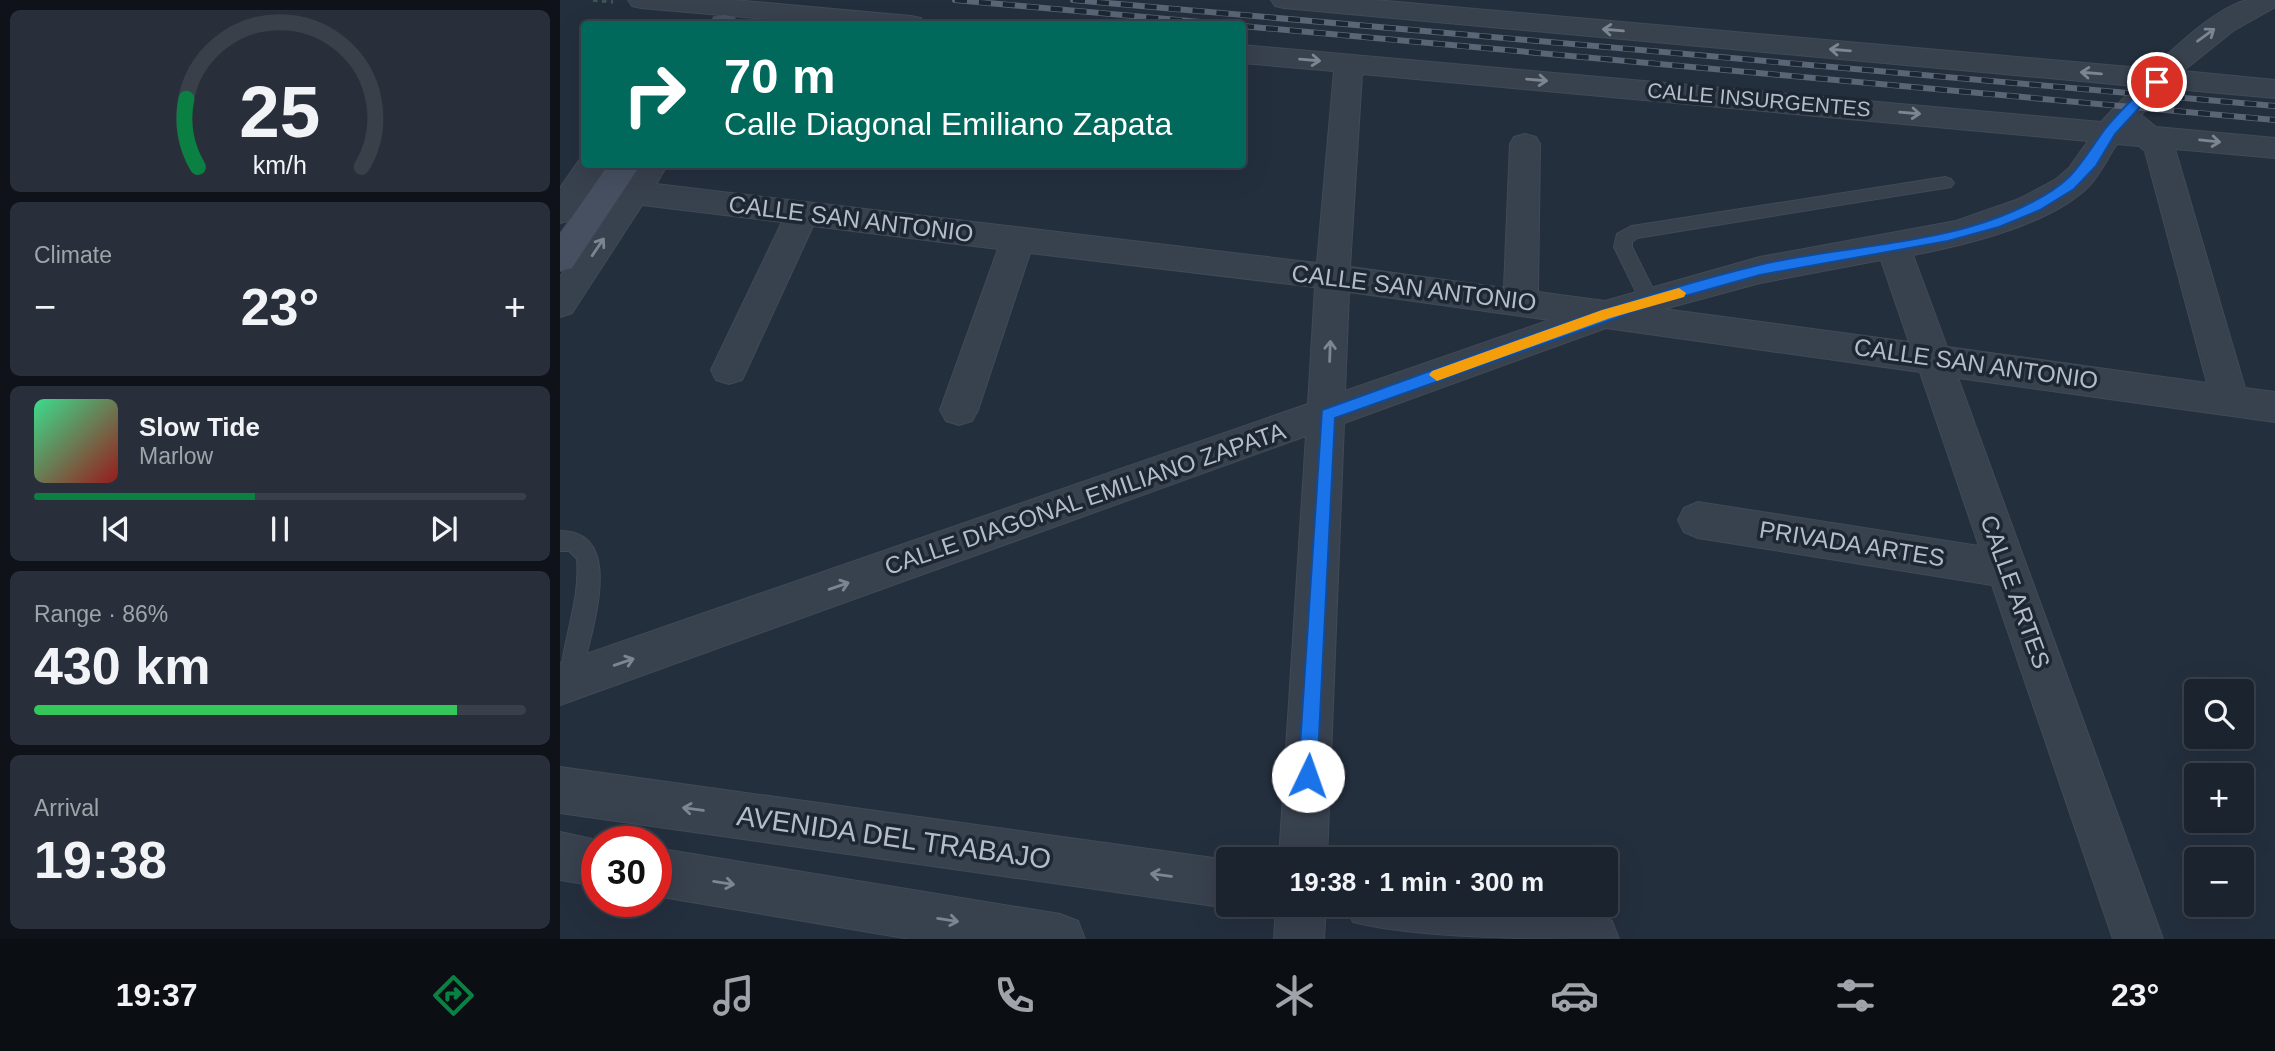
<!DOCTYPE html>
<html lang="en">
<head>
<meta charset="utf-8">
<style>
	:root { --surface:#1b232e; --page:#282f3a; --text:#f1f3f6; --muted:#a0a4aa; --line:#39404a; --accent:#0b8043 }
	body { margin:0; font-family:Arial,sans-serif; background:var(--page); color:var(--text); height:100vh; display:flex; flex-direction:column; font-size:26px; white-space:nowrap }
	* { box-sizing:border-box; margin:0 }
	p { font-size:23px; color:var(--muted) }
	.icon { flex:none; width:38px; height:38px; fill:none; stroke:currentColor; stroke-width:2; stroke-linecap:round; stroke-linejoin:round }
	.map { position:relative; flex:1; overflow:hidden }
	.drawer { display:flex; flex-direction:column; gap:10px; padding:10px; background:#0f1319; width:560px }
	.drawer>* { flex:none }
	.top-card { position:absolute; left:21px; top:21px; width:665px; height:147px; border-radius:7px; box-shadow:0 7px 28px #0002,0 0 0 2px var(--line); background:#00695c; color:#fff; overflow:hidden }
	.buttons { position:absolute; left:1624px; top:679px; display:grid; gap:14px }
	.buttons a { display:grid; place-items:center; width:70px; height:70px; border-radius:7px; background:var(--surface); box-shadow:0 7px 28px #0002,0 0 0 2px var(--line); font-size:35px }
	.speed { position:absolute; left:21px; top:826px; display:flex; gap:14px; font-size:35px; font-weight:700; text-align:center }
	.speed>* { display:grid; place-content:center; width:91px; height:91px; border-radius:50%; background:var(--surface); box-shadow:0 7px 28px #0002,0 0 0 2px var(--line); line-height:1 }
	.speed .limit { border:10px solid #d22; background:#fff; color:#111 }
	.pin { position:absolute; display:grid; place-items:center; width:60px; height:60px; color:#fff; margin:-30px; border:4px solid #fff; border-radius:50%; box-shadow:0 2px 7px #0007 }
	.me { position:absolute; width:77px; margin:-38px; rotate:3deg; stroke-linejoin:round; filter:drop-shadow(0 0 5px #0008) }
	.turn { display:flex; align-items:center; gap:24px; height:147px; padding:0 28px; font-size:32px }
	.turn .icon { width:91px; height:91px; stroke-width:2.5 }
	.turn b { display:block; font-size:49px; line-height:60px }
	.big { font-size:52px; font-weight:700; line-height:1.1 }
	.drawer .widget { flex:1; display:flex; flex-direction:column; justify-content:center; gap:10px; min-width:0; padding:0 24px; border-radius:10px; background:var(--page) }
	.drawer .dial { align-items:center; gap:0 }
	.dial svg { height:182px; overflow:visible; fill:none; stroke:var(--line); stroke-width:7; stroke-linecap:round; text-anchor:middle }
	.dial text { fill:var(--text); stroke:none }
	.song { display:flex; align-items:center; gap:21px }
	.cover { width:84px; height:84px; border-radius:10px; background:linear-gradient(135deg,hsl(150 70% 55%),hsl(0 70% 35%)) }
	.played { height:7px; border-radius:4px; background:linear-gradient(90deg,var(--accent) 45%,var(--line) 45%) }
	.keys { display:flex; justify-content:space-around; direction:ltr }
	.heat { display:flex; justify-content:space-between; align-items:center; font-size:38px; direction:ltr }
	.charge { height:10px; border-radius:5px; background:linear-gradient(90deg,#34c759 86%,var(--line) 0) }
	.trip { position:absolute; left:656px; top:847px; width:402px; height:70px; border-radius:7px; background:var(--surface); box-shadow:0 7px 28px #0002,0 0 0 2px var(--line); font-weight:700; line-height:70px; text-align:center }
	.menu { display:flex; height:112px; justify-content:space-around; align-items:center; background:#0b0e12; color:var(--muted) }
	.menu .icon { width:49px; height:49px }
	.menu .on { color:var(--accent) }
	.menu b { font-size:32px; color:var(--text) }
	main { display:flex; flex:1; min-height:0 }
	.map>svg:first-child { display:block }
</style>
</head>
<body>
<main>
<section class="drawer">
<div class="widget dial"><svg viewBox="0 0 100 80">
<path d="M14 69A42 42 0 1 1 86 69"/>
<path d="M14 69A42 42 0 0 1 9 39" stroke="#0b8043"/>
<text x="50" y="56" font-size="32" font-weight="700">25</text>
<text x="50" y="72" font-size="11">km/h</text>
</svg></div>
<div class="widget"><p>Climate</p>
<div class="heat"><a>−</a><b class="big">23°</b><a>+</a></div>
</div>
<div class="widget">
<div class="song"><i class="cover"></i><div><b>Slow Tide</b><p>Marlow</p></div></div>
<div class="played"></div>
<div class="keys"><svg class="icon" aria-label="previous" viewBox="0 0 24 24"><path d="M18 5L8 12l10 7zM5 5v14"/></svg><svg class="icon" aria-label="pause" viewBox="0 0 24 24"><path d="M8 5v14M16 5v14"/></svg><svg class="icon" aria-label="next" viewBox="0 0 24 24"><path d="M6 5l10 7-10 7zM19 5v14"/></svg></div>
</div>
<div class="widget"><p>Range · 86%</p><b class="big">430 km</b><div class="charge"></div></div>
<div class="widget"><p>Arrival</p><b class="big">19:38</b></div>
</section>
<div class="map">
<svg width="1715" height="939" viewBox="0 0 1715 939">
	<rect width="100%" height="100%" fill="#242f3e"/>
	<g fill="none" stroke-linecap="round" stroke-linejoin="round">
		<g stroke="#414a57" stroke-width="2">
			<path id="lane" d="M1385,177l6,2 3,4 -3,4 -314,51 -5,4v5l27,54 -9,7 -7,-2 -29,-59 3,-13 15,-8z
				M0,531c70,0 28,109 20,150l-4,8 -8,4 -8,-4c0,-44 21,-86 17,-130l-8,-8h-9z"/>
		</g>
		<g stroke="#414a57" stroke-width="2">
			<path id="street" d="M68,0h105l178,16 10,2 4,6h-101l-183,-16 -9,-2z
				M711,0h104l777,69c23,-22 64,-61 95,-69 8,0 19,0 28,0v7l-42,24 -50,40 92,9v18l-110,-10 -24,27 15,12 119,11v20l-100,-9 70,239 30,4v30l-317,-44 205,561h-50l-121,-354 -294,-47 -14,-6 -6,-12 6,-12 14,-6 281,44 -59,-174 -314,-44 -262,95 -17,436h-48l27,-423 -746,269v-42l748,-259 7,-117 -285,-34 -52,157 -6,11 -13,4 -13,-4 -6,-11 58,-161 -185,-23 -71,154 -13,4 -13,-4 -5,-10 71,-148 -140,-17 -70,108 -12,4v-40l77,-113h31l-12,20 661,79 17,-192 -92,-8v-18l859,77 34,-36 -851,-78 -9,-2zM802,74l726,67 -19,27 -14,12 -36,19 -63,22 -196,36 -155,44 -67,-9 2,-148 -4,-7 -11,-3 -11,3 -4,7 -6,144 -154,-21zM1557,144l22,2 6,5 62,232 -260,-36 -34,-92c52,-10 135,-30 174,-67 13,-12 20,-30 30,-44zM1321,260l28,82 -245,-33 96,-26zM789,292l201,28 -205,71z
				M22,156h2v8h24l-37,56 -11,3v-35z
				M0,767l668,93v45h9l-9,3 -668,-95z
				M0,832l46,10h-9v44l-37,-6z
				M96,848l404,66 18,7 7,18h-175l-254,-43z
				M716,905h50l-2,34h-50z
				M785,905h188l61,9 18,7 7,18c-75,0 -199,0 -266,-17z"/>
		</g>
		<g stroke="#414a57" stroke-width="2">
			<path id="secondary" d="M164,15l10,2 3,7h-28l5,-7z
				M49,164h32l-69,104 -12,3v-37z"/>
		</g>
		<path stroke="#3f5557" stroke-width="3.5" stroke-dasharray="4.5 4.5" stroke-linecap="butt" d="M33,0l20,2"/>
		<use href="#lane" fill="#38414e" fill-rule="evenodd"/>
		<use href="#street" fill="#38414e" fill-rule="evenodd"/>
		<use href="#secondary" fill="#465061" fill-rule="evenodd"/>
		<g stroke="#5a6575" stroke-width="6">
			<path id="rail" d="M395,0l268,24
				M513,0l1202,106
				M682,26l1033,94"/>
		</g>
		<use href="#rail" stroke="#1d2633" stroke-width="4.5" stroke-dasharray="12" stroke-linecap="butt"/>
	</g>
	<defs><path id="oneway-shaft" d="M-6 0H5M1.5-3L5.5 0L1.5 3" fill="none" stroke-width="1.6" stroke-linecap="round" stroke-linejoin="round" transform="scale(1.75)"/></defs>
	<g stroke="#7c8592">
		<use href="#oneway-shaft" transform="translate(1053 30) rotate(-175)"/>
		<use href="#oneway-shaft" transform="translate(1646 35) rotate(-36)"/>
		<use href="#oneway-shaft" transform="translate(1280 50) rotate(-175)"/>
		<use href="#oneway-shaft" transform="translate(750 60) rotate(5)"/>
		<use href="#oneway-shaft" transform="translate(1531 73) rotate(-175)"/>
		<use href="#oneway-shaft" transform="translate(977 80) rotate(5)"/>
		<use href="#oneway-shaft" transform="translate(1350 113) rotate(5)"/>
		<use href="#oneway-shaft" transform="translate(1650 141) rotate(6)"/>
		<use href="#oneway-shaft" transform="translate(38 247) rotate(-56)"/>
		<use href="#oneway-shaft" transform="translate(770 351) rotate(-88)"/>
		<use href="#oneway-shaft" transform="translate(279 586) rotate(-19)"/>
		<use href="#oneway-shaft" transform="translate(64 662) rotate(-19)"/>
		<use href="#oneway-shaft" transform="translate(133 809) rotate(-172)"/>
		<use href="#oneway-shaft" transform="translate(601 875) rotate(-172)"/>
		<use href="#oneway-shaft" transform="translate(164 883) rotate(9)"/>
		<use href="#oneway-shaft" transform="translate(388 920) rotate(9)"/>
	</g>
	<path fill="#1a73e8" stroke="#114b97" stroke-width="2" d="M1593,79l10,3 -48,52 -19,32 -22,23 -34,21 -41,17 -51,14 -188,34 -107,30 -318,113 -18,358 -2,7 -7,2 -7,-2 -3,-7 24,-366c144,-51 288,-109 437,-145 89,-21 190,-19 273,-63 43,-22 46,-36 73,-73 14,-18 32,-34 48,-50z"/>
	<path fill="#f59e0b" d="M1119,288l7,5 -2,4 -74,21 -173,63 -8,-6 3,-4 170,-61z"/>
	<g text-anchor="middle" stroke-width="7" stroke-linejoin="round" paint-order="stroke">
		<g font-size="21" fill="#b4bcc9" stroke="#1d2633">
			<text transform="translate(1199 100) rotate(5)" y="7">CALLE INSURGENTES</text>
		</g>
		<g font-size="24" fill="#b4bcc9" stroke="#1d2633">
			<text transform="translate(291 219) rotate(7)" y="8">CALLE SAN ANTONIO</text>
			<text transform="translate(854 288) rotate(7)" y="8">CALLE SAN ANTONIO</text>
			<text transform="translate(1416 364) rotate(8)" y="8">CALLE SAN ANTONIO</text>
			<text transform="translate(525 499) rotate(-19)" y="8">CALLE DIAGONAL EMILIANO ZAPATA</text>
			<text transform="translate(1292 544) rotate(9)" y="8">PRIVADA ARTES</text>
			<text transform="translate(1455 592) rotate(70)" y="8">CALLE ARTES</text>
		</g>
		<g font-size="28" fill="#b4bcc9" stroke="#1d2633">
			<text transform="translate(334 837) rotate(8)" y="10">AVENIDA DEL TRABAJO</text>
		</g>
	</g>
</svg>
<div class="buttons">
<a><svg class="icon" aria-label="search" viewBox="0 0 24 24"><circle cx="10" cy="10" r="6"/><path d="M15 15l6 6"/></svg></a>
<a>+</a>
<a>−</a>
</div>
<div class="speed"><div class="limit">30</div></div>
<div class="pin" style="left:1597px;top:82px;background:#d93025"><svg class="icon" aria-label="arrive" viewBox="0 0 24 24"><path d="M6 21V4h12l-3 4 3 4H6"/></svg></div>
<svg class="me" style="left:748px;top:776px" viewBox="-20 -20 40 40"><circle r="19" fill="#fff"/><path d="M0-13L10 11 0 6-10 11z" fill="#1a73e8"/></svg>
<div class="trip">19:38 · 1 min · 300 m</div>
<div class="top-card">
<div class="turn"><svg class="icon" aria-label="right" viewBox="0 0 24 24"><path d="M7 20v-9h11M14 6l5 5-5 5"/></svg><div><b>70 m</b>Calle Diagonal Emiliano Zapata</div></div>
</div>
</div>
</main>
<nav class="menu">
<b>19:37</b>
<svg class="icon on" aria-label="directions" viewBox="0 0 24 24"><path d="M12 3l9 9-9 9-9-9zM9 14v-3h6M13 9l2 2-2 2"/></svg>
<svg class="icon" aria-label="music" viewBox="0 0 24 24"><path d="M9 18V5l10-2v13"/><circle cx="6" cy="18" r="3"/><circle cx="16" cy="16" r="3"/></svg>
<svg class="icon" aria-label="phone" viewBox="0 0 24 24"><path d="M5 4h4l2 5-3 2q2 4 5 5l2-3 5 2v4C11 20 4 13 5 4z"/></svg>
<svg class="icon" aria-label="climate" viewBox="0 0 24 24"><path d="M12 3v18M4 7l16 10M4 17L20 7"/></svg>
<svg class="icon" aria-label="car" viewBox="0 0 24 24"><path d="M5 17H2v-5l4-1 3-4h7l3 4 3 1v5h-3M9 17h6M6 11h13"/><circle cx="7" cy="17" r="2"/><circle cx="17" cy="17" r="2"/></svg>
<svg class="icon" aria-label="filters" viewBox="0 0 24 24"><path d="M4 7h16M4 17h16"/><circle cx="9" cy="7" r="2"/><circle cx="15" cy="17" r="2"/></svg>
<b>23°</b>
</nav>
</body>
</html>
